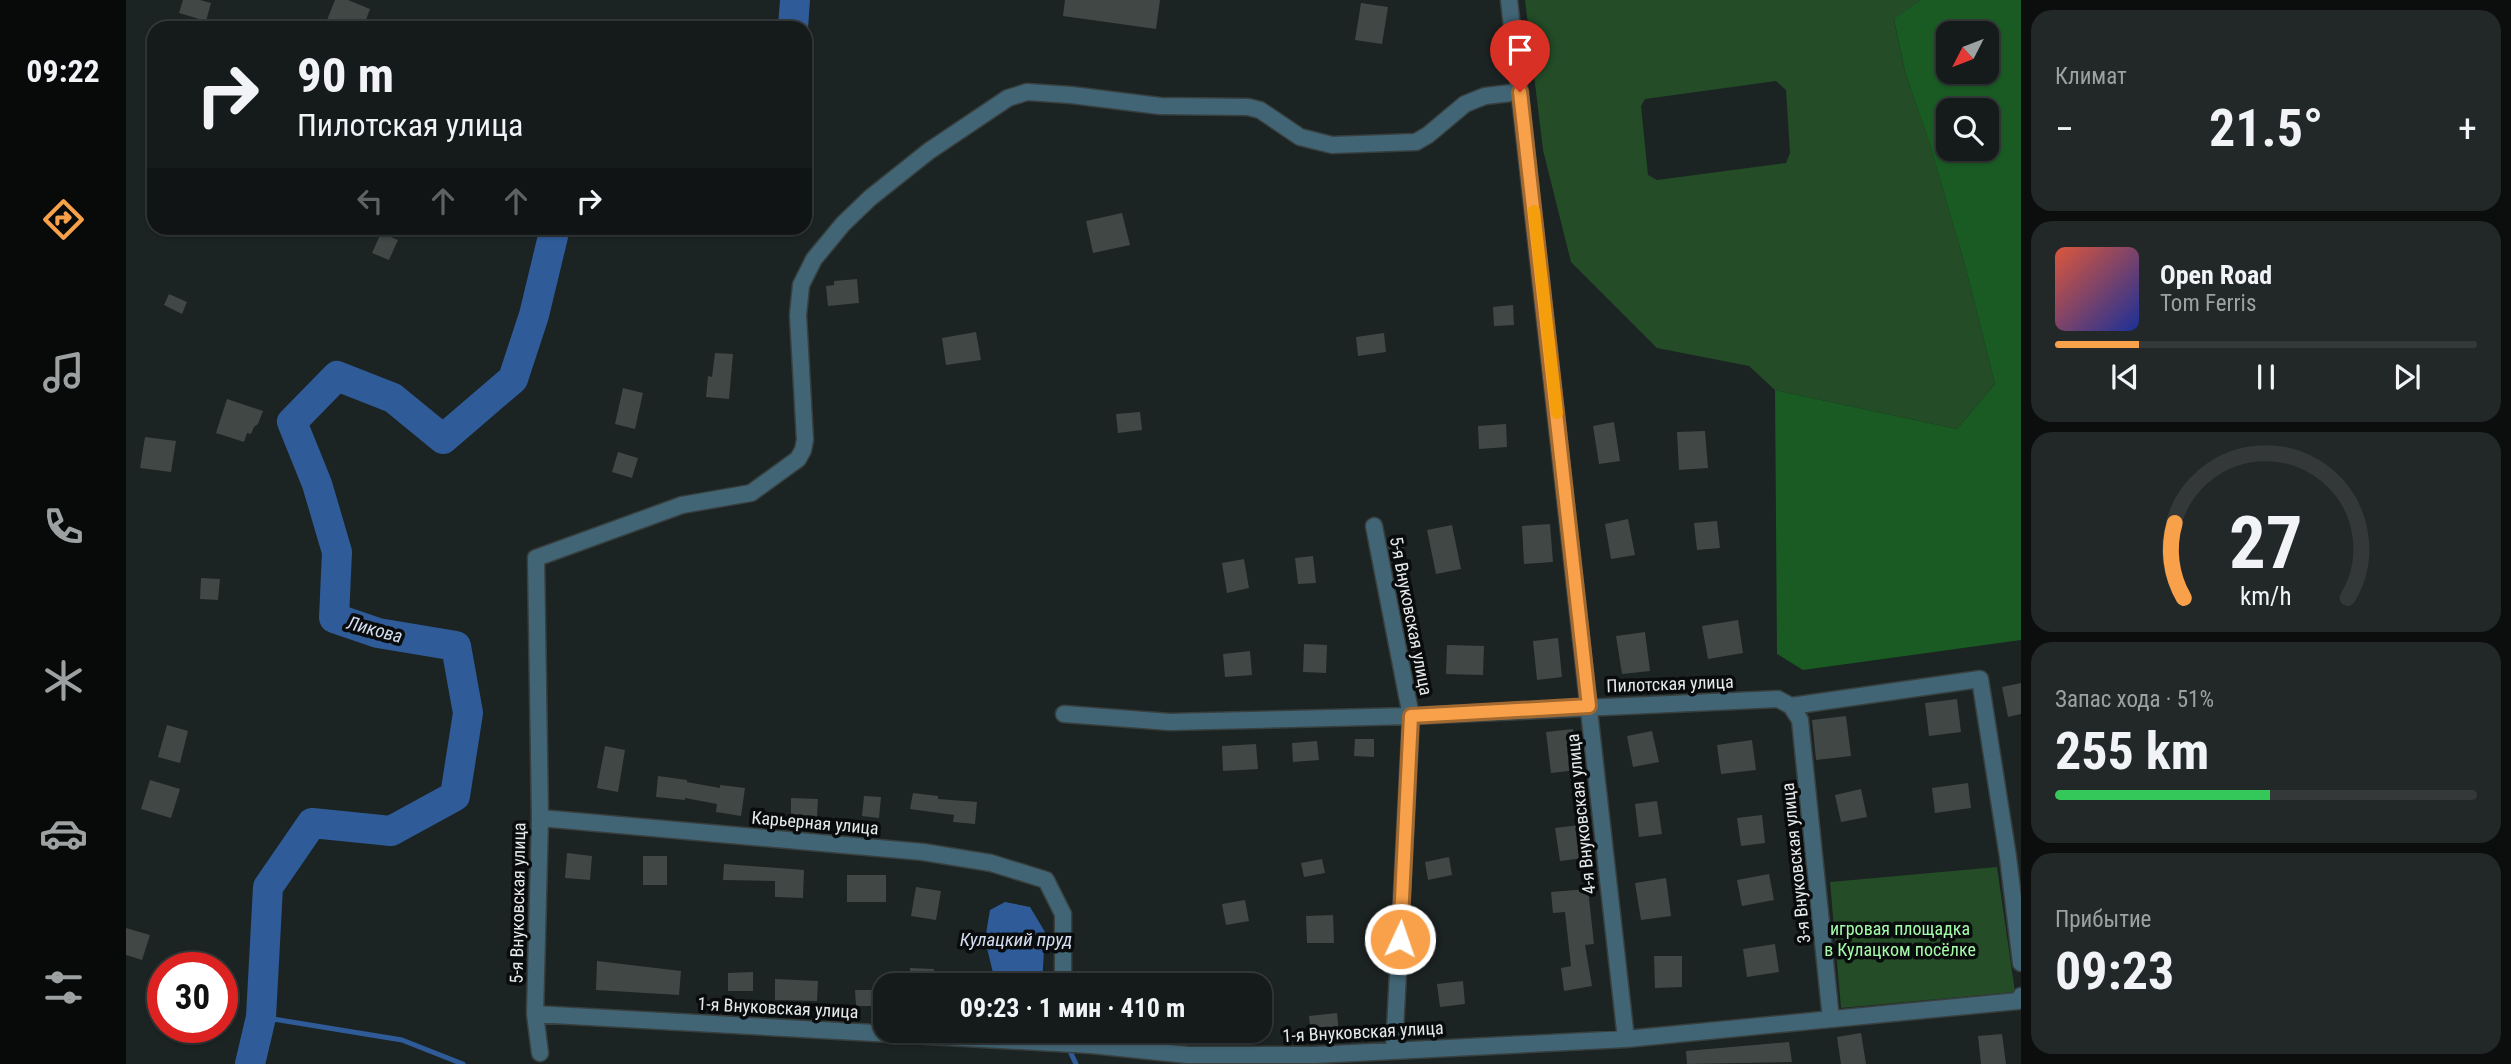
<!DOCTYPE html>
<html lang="ru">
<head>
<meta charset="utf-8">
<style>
	:root { --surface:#151a1a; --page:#222727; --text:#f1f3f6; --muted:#9da1a2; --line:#343839; --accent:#f8a14a }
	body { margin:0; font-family:"Roboto Condensed",sans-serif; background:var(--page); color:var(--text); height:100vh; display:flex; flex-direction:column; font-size:26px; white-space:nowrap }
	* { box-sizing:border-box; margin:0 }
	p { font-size:23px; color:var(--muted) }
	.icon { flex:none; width:38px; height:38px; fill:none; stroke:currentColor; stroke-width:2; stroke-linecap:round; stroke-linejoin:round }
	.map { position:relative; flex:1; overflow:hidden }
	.panel { display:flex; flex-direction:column; gap:10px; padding:10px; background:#0c0e0e; width:490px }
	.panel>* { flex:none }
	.guide { position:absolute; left:21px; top:21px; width:665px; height:214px; border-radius:21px; box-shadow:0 2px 5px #0004,0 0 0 2px var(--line); background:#151a1a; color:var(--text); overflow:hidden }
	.needle { width:46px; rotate:228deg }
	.tools { position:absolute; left:1810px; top:21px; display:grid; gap:14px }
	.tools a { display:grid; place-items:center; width:63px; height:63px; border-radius:14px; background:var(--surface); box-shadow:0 2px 5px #0004,0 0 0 2px var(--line); font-size:35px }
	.speed { position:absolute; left:21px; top:952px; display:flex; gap:14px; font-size:35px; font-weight:700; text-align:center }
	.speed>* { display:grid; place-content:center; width:91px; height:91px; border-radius:50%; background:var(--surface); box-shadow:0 2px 5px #0004,0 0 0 2px var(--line); line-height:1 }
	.speed .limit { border:10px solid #d22; background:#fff; color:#111 }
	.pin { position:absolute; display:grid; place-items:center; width:60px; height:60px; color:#fff; margin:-72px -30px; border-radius:50% 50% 50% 0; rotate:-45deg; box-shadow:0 0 7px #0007 }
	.pin .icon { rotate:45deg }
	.me { position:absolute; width:77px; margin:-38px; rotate:3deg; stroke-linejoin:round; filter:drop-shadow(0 0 5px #0008) }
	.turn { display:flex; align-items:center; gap:24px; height:147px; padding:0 35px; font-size:32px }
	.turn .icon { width:91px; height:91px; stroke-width:2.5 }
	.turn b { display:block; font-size:49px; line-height:60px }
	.lanes { display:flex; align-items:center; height:66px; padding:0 35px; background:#0003; justify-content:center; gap:35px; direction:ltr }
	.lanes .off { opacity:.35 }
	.big { font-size:52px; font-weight:700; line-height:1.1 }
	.panel .tile { flex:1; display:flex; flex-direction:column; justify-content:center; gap:10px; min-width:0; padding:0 24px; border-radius:21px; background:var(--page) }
	.panel .dial { align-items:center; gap:0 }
	.dial svg { height:182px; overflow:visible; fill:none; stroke:var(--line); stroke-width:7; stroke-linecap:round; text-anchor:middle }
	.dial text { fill:var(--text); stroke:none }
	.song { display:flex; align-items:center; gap:21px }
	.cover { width:84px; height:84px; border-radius:10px; background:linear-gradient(135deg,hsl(10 70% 55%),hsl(230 70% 35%)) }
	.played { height:7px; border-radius:4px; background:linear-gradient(90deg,var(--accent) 20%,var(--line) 20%) }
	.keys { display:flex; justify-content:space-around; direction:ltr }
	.heat { display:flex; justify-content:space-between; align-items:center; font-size:38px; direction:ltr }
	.charge { height:10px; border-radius:5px; background:linear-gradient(90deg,#34c759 51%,var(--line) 0) }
	.trip { position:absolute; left:747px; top:973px; width:399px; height:70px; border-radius:21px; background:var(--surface); box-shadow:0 2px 5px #0004,0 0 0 2px var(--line); font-weight:700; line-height:70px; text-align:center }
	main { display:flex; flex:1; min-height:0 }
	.menu { display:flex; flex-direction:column; width:126px; justify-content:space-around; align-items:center; background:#080a0a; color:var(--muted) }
	.menu .icon { width:49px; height:49px }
	.menu .current { color:var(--accent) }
	.menu b { font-size:32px; color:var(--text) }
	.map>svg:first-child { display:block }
</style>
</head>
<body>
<main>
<nav class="menu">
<b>09:22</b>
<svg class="icon current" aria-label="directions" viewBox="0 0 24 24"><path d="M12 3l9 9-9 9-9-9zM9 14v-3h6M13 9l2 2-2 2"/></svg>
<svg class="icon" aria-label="music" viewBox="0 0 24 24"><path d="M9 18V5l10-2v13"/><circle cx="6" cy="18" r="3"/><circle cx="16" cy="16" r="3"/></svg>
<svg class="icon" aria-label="phone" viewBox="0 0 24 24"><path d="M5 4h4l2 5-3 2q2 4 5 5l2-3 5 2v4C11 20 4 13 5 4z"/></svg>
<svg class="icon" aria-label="climate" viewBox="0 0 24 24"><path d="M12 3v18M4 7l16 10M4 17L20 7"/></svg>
<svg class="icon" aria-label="car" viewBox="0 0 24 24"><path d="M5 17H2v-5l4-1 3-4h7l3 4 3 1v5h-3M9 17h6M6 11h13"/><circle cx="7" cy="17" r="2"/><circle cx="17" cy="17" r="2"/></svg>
<svg class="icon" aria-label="filters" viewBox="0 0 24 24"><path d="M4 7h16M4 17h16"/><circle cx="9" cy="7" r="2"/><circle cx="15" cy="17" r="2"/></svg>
</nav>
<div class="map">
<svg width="1895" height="1064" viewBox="0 0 1895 1064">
	<rect width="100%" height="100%" fill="#1c2323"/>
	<path fill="#234c27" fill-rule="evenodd" d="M1399,0h396l-27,20 11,52 25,73 35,120 30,119 -38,45 -182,-39 -26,-24 -92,-18 -86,-86 -28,-112zM1650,81l10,9 4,63 -4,10 -129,17 -9,-5 -7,-69 4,-7z
		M1871,867l18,125 -174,16 -11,-126z"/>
	<path fill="#195b23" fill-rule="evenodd" d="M1795,0h100v640l-218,30 -26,-16 -2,-264 182,39 38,-45 -30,-119 -35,-120 -25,-73 -11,-53zM1822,33h38v39h-38zM1822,110h38v39h-38z"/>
	<path fill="#2f5c98" d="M879,902l25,5 15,25 -3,53h-46l-11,-45 5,-30z"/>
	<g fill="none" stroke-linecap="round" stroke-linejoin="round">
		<path stroke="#2f5c98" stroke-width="5" d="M135,1017l141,23 61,24
			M936,1034l14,30"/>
		<path stroke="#2f5c98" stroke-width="30" d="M667,28l2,-28
			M124,1064l11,-47 7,-130 44,-64 79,8 64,-35 13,-83 -12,-67 -78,-13 -44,-15 3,-66 -20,-68 -25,-62 45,-46 56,22 50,41 70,-60 21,-64 21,-87"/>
	</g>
	<path fill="#404744" d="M57,0h17l11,3 -5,18 -27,-8z
		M209,0h13l22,9 -7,19h-30l-8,-3z
		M939,0h95l-4,29 -93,-13z
		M1235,3l27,4 -6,37 -27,-4z
		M996,213l8,32 -37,8 -7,-32z
		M255,233l17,7 -9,20 -17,-7z
		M731,279l2,24 -31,3 -2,-20 8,-1v-4z
		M43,294l18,8 -5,12 -18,-9z
		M1387,305l1,20 -20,1 -1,-19z
		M850,332l5,28 -35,5 -4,-27z
		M1258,333l2,19 -28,4 -2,-19z
		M589,353l18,1 -4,45 -23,-2 2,-21 4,1z
		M497,388l20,5 -8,36 -20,-5z
		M101,399l36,12 -5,13 -4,3 -3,7 -4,-1 -3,9 -28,-9z
		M1014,412l2,18 -24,3 -2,-19z
		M1488,422l6,39 -21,3 -6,-38z
		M1380,424l1,23 -28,2 -1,-23z
		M1579,431l3,37 -29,2 -2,-38z
		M19,437l31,4 -5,31 -31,-4z
		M492,452l20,6 -6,20 -20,-6z
		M1502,519l7,36 -24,4 -6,-35z
		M1591,521l3,27 -23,2 -3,-27z
		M1424,524l3,38 -29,2 -2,-38z
		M1326,525l9,44 -25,5 -9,-44z
		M1277,543l3,29 -12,1 -6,-28z
		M1187,556l3,27 -18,1 -3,-26z
		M1118,559l5,29 -22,5 -5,-30z
		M75,578l19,1 -2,21 -18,-1z
		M1612,620l5,33 -35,6 -6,-33z
		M1519,632l5,39 -28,3 -6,-38z
		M1432,638l4,39 -25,3 -4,-39z
		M1296,641l2,29 -11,1 -6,-29z
		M1178,644l23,1 -1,28 -23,-1z
		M1321,645l37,1 -1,29 -37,-1z
		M1124,651l2,24 -27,2 -2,-23z
		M1895,683v31l-13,3 -6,-30z
		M1831,699l4,33 -32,4 -4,-33z
		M1720,716l5,40 -35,4 -4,-40z
		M41,725l21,6 -8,32 -22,-6z
		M1447,729l5,41 -27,3 -5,-41z
		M1526,731l7,31 -26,5 -6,-31z
		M1229,739h19v18l-20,-1z
		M1626,740l4,30 -35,4 -4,-29z
		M1191,741l2,19 -26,2 -1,-19z
		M1130,744l2,25 -35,2 -1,-25z
		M479,746l20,4 -7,42 -21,-4z
		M532,776l29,4v2l33,6v-3l25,3 -4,28 -25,-4 1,-8 -32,-6v2l-29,-3z
		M24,780l30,9 -9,29 -30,-9z
		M1842,783l3,25 -36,5 -3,-25z
		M1735,789l6,28 -26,5 -6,-27z
		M787,793l25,3v3l39,3 -2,22 -22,-2 1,-7 -44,-6z
		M738,796l17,1 -2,21 -17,-2z
		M665,798l27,1 -1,19h-26z
		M1531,801l5,33 -23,3 -4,-33z
		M1636,815l3,28 -24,3 -4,-28z
		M1454,825l4,33 -24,3 -5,-33z
		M441,853l25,3 -2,24 -25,-2z
		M517,856h24v29h-24z
		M1323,857l3,18 -24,5 -3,-18z
		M1196,859l3,14 -21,4 -3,-14z
		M598,864l80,6 -1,28 -28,-1v-16l-52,-1z
		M1643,874l5,26 -32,6 -5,-26z
		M721,875h39v27h-39z
		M1540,878l5,38 -30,4 -6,-37z
		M790,887l25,4 -5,29 -25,-4z
		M1462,889l6,55 -9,1 7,41 -28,5 -3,-23 10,-2 -6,-54 -12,1 -2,-21z
		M1119,900l4,21 -23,4 -4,-21z
		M1207,915l1,28h-27l-1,-27z
		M0,928l24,7 -8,25 -16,-5z
		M1649,944l4,28 -32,5 -4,-28z
		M1528,956h28v31l-27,1z
		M471,961l84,10 -2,24 -83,-5z
		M784,968l24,1 -1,16h-23z
		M627,972v19h-25v-18z
		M649,979l43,2 -1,20 -42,-1z
		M1337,981l2,23 -25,3 -3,-23z
		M729,990h31v16h-30z
		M1211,1013l2,20 -28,3 -2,-20z
		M1735,1033l5,31h-25l-4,-27z
		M1876,1034l4,30h-25l-3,-28z
		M1663,1042l3,20 -105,2 -1,-13z"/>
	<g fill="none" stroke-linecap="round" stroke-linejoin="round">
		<g stroke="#383f3f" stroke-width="19">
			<path id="street" d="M1383,0l117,1039
				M1248,526l37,190 -17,334
				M1665,706l9,14 31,299
				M938,714l106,8 241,-6 367,-17 13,7 189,-27 28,178 13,106
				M414,818l383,34 68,11 55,17 17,34v71
				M409,1014l556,31 97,10h126l312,-16 392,-38 3,-5
				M414,1053l-5,-39 5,-196 -4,-260 146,-53 69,-12 47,-34 5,-9 2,-10 -7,-125 3,-30 13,-26 29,-35 27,-26 59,-47 79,-53 19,-6 44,3 89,11 88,1 12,3 40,27 32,8 84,-3 12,-7 37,-31 20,-8 35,-4"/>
		</g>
		<use href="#street" stroke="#416575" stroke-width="16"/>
	</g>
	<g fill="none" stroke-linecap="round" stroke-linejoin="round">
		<g stroke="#a16930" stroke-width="18">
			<path id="route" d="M1274,939l11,-223 178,-10 -69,-614"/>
		</g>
		<use href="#route" stroke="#f8a14a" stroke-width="12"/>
		<path stroke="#f59e0b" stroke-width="12" d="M1408,211l23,202"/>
	</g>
	<g text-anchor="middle" stroke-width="7" stroke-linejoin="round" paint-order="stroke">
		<g font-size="18" fill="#e6eaea" stroke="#090b0c">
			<text transform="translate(1285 616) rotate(79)" y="6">5-я Внуковская улица</text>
			<text transform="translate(1544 684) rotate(-2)" y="6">Пилотская улица</text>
			<text transform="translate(1455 814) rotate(-96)" y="6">4-я Внуковская улица</text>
			<text transform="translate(689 823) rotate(5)" y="6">Карьерная улица</text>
			<text transform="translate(1670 863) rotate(-96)" y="6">3-я Внуковская улица</text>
			<text transform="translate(392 903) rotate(-89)" y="6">5-я Внуковская улица</text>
			<text transform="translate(652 1008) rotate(3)" y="6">1-я Внуковская улица</text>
			<text transform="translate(1237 1032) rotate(-3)" y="6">1-я Внуковская улица</text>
		</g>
		<g font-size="18" fill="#a4fba9" stroke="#090b0c">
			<text x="1774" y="935">игровая площадка<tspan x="1774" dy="21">в Кулацком посёлке</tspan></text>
		</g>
		<g font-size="19" font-style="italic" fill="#d2def0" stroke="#090b0c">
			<text transform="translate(249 629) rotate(15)" y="7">Ликова</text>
			<text x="890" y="946">Кулацкий пруд</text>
		</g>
	</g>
</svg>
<div class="tools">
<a><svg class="needle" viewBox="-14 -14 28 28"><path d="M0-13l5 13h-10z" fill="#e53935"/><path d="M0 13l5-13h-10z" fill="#9da1a2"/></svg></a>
<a><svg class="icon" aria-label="search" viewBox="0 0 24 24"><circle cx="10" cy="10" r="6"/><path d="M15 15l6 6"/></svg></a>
</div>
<div class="speed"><div class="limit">30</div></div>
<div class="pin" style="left:1394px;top:92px;background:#d93025"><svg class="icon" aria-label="arrive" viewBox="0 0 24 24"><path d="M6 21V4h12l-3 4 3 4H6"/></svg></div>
<svg class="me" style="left:1274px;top:939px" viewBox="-20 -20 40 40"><circle r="17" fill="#f8a14a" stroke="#fff" stroke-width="3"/><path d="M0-11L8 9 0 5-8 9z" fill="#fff"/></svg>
<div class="trip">09:23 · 1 мин · 410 m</div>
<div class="guide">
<div class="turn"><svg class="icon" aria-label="right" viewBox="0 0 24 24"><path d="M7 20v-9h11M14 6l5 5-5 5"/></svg><div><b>90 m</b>Пилотская улица</div></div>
<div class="lanes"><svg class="icon off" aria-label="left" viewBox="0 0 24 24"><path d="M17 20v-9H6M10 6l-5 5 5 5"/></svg><svg class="icon off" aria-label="ahead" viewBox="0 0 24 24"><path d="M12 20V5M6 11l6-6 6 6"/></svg><svg class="icon off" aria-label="ahead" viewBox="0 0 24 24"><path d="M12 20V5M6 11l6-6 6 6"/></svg><svg class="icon" aria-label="right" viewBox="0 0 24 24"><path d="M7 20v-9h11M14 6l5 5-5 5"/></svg></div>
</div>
</div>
<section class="panel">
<div class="tile"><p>Климат</p>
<div class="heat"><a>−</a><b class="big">21.5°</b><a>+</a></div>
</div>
<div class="tile">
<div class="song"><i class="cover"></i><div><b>Open Road</b><p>Tom Ferris</p></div></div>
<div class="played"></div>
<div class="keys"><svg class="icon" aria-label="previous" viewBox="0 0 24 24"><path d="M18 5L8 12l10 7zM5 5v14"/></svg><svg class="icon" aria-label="pause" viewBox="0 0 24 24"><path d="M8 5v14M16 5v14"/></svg><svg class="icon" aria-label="next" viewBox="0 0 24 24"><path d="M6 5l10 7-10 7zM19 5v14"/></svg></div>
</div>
<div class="tile dial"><svg viewBox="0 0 100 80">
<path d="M14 69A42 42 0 1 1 86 69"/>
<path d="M14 69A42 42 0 0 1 10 36" stroke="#f8a14a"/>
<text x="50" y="56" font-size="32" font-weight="700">27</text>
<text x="50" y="72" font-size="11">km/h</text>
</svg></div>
<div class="tile"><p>Запас хода · 51%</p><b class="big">255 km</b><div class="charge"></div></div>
<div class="tile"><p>Прибытие</p><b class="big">09:23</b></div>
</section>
</main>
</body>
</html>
